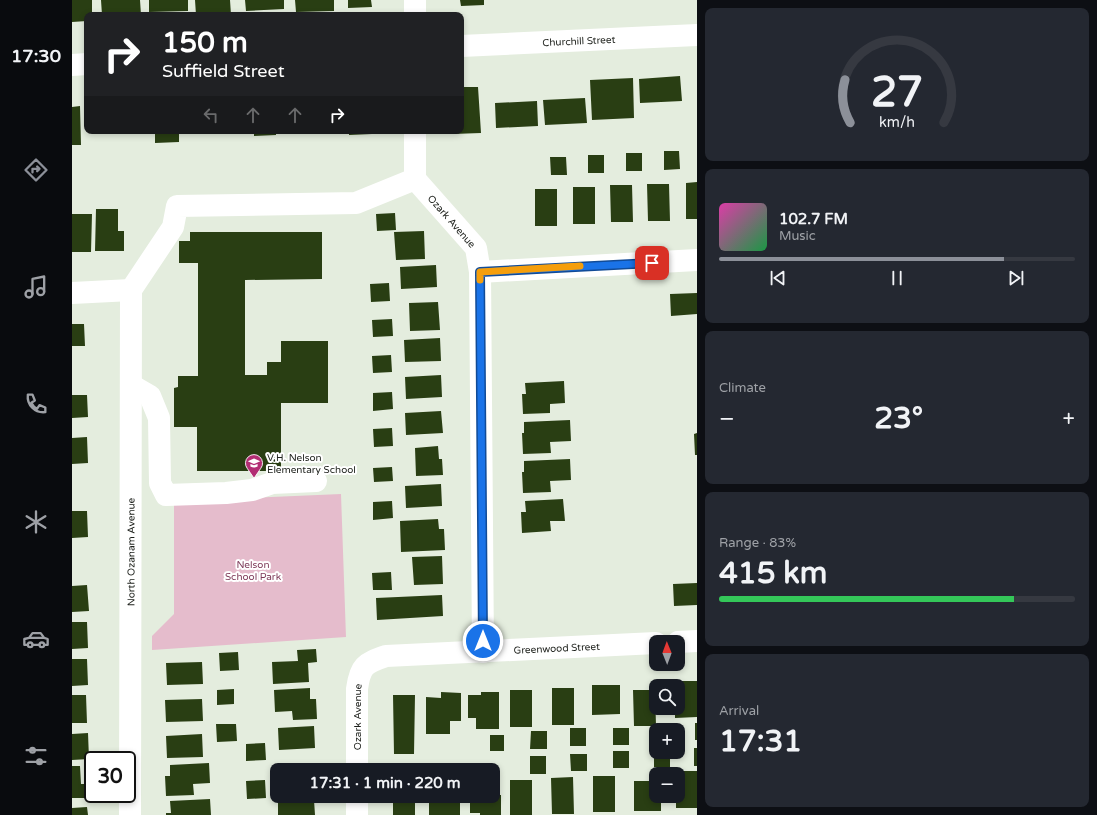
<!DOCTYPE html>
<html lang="en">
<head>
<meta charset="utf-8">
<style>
	:root { --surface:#171b24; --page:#242831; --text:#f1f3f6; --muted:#9ea1a6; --line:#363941; --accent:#8c9099 }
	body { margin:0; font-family:"Varela Round",sans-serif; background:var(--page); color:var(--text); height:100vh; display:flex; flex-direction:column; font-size:15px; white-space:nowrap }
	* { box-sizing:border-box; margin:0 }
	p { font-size:13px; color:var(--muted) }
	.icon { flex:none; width:22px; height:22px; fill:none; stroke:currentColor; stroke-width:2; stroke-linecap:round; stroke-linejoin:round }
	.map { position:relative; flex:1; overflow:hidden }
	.sheet { display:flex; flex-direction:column; gap:8px; padding:8px; background:#0d0f14; width:400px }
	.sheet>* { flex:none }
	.top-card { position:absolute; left:12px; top:12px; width:380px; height:122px; border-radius:8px; box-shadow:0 2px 6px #0003; background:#202124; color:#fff; overflow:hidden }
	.needle { width:26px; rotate:359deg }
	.fabs { position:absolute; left:577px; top:635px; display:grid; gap:8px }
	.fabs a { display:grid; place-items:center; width:36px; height:36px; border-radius:8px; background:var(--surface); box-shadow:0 2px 6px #0003; font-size:20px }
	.speed { position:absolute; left:12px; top:751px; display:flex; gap:8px; font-size:20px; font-weight:700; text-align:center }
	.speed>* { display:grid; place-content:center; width:52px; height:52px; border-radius:50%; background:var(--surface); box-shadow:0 2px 6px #0003; line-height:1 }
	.speed .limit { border:2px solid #111; border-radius:6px; background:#fff; color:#111 }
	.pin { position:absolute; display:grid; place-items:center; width:34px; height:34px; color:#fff; margin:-17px; border-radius:8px; box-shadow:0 2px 6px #0006 }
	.me { position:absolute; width:44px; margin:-22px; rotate:0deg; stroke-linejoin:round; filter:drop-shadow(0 0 3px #0008) }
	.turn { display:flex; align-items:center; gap:14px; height:84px; padding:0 12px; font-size:18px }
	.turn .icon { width:52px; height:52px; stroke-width:2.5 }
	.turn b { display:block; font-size:28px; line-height:34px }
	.lanes { display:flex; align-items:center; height:38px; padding:0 12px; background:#0003; justify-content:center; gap:20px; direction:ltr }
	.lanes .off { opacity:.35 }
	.big { font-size:30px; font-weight:800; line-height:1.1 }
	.sheet .tile { flex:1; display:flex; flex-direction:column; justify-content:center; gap:6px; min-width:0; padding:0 14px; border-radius:8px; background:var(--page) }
	.sheet .dial { align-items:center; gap:0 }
	.dial svg { height:104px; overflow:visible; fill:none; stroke:var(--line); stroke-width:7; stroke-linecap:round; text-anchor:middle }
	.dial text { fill:var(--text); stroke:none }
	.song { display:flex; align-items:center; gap:12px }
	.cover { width:48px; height:48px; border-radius:6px; background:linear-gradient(135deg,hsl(320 70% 55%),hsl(140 70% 35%)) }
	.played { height:4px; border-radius:2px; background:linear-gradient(90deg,var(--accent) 80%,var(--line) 80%) }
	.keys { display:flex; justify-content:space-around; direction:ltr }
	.heat { display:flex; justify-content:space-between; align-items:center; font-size:22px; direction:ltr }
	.charge { height:6px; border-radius:3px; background:linear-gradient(90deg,#34c759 83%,var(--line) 0) }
	.trip { position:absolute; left:198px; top:763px; width:230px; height:40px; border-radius:8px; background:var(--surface); box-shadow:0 2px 6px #0003; font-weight:800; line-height:40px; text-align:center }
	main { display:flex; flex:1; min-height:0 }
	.tabs { display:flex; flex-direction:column; width:72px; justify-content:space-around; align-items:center; background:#090b0e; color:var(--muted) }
	.tabs .icon { width:28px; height:28px }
	.tabs .selected { color:var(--accent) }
	.tabs b { font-size:18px; color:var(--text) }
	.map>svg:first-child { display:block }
</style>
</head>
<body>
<main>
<nav class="tabs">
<b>17:30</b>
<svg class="icon selected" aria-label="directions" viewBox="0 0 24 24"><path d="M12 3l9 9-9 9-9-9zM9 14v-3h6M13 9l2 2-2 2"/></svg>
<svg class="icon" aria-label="music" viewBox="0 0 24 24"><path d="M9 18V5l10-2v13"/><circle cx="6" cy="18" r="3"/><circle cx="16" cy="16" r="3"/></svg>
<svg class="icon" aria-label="phone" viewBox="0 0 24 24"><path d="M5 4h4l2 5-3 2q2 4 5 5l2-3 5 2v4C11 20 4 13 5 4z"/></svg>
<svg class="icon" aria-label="climate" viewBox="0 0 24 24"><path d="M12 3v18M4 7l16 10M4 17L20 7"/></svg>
<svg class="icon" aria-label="car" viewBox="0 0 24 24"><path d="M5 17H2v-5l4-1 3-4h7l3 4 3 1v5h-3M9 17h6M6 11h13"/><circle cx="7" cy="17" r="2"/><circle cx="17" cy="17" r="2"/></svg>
<svg class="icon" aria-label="filters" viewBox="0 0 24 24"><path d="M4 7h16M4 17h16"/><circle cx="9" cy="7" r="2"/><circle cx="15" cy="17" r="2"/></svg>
</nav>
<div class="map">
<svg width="625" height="815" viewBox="0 0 625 815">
	<rect width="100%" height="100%" fill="#e4edde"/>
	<path fill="#e5bccc" d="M269,494l5,143 -194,13v-14l22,-22v-113z"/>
	<path fill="#293e13" d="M0,0h20v15h-5v6l-15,1z
		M29,0h39l1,15h-39z
		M77,0h39v11l-39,1z
		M123,0h35l1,15h-22v-1l-13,1z
		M173,0h39v9l-38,2z
		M223,0h39v11l-38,1z
		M276,0h23l1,7 -24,1z
		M388,0h24v5l-23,1z
		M608,76l2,25 -42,2 -1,-24z
		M561,78l1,40 -42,2 -2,-40z
		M390,87h16l3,46 -28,1v-3h8v-38h1z
		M513,98l2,25 -42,2 -2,-25z
		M465,101l1,25 -42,2 -1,-25z
		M8,106l1,39h-9v-38z
		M83,131h24v11l-24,1z
		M182,131h22v4l-22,1z
		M277,131h23v3l-23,1z
		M592,151h15l1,18 -16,1z
		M554,153h16v18h-16z
		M516,155h16v18h-16z
		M478,157h16l1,18h-16z
		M625,182v37h-11v-36z
		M575,184h22l1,37h-22z
		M538,185h22l1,37h-22z
		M501,187h22v37h-22z
		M463,189h22v37h-22z
		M24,209h22v22h6v20h-29z
		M323,213l1,17 -19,1 -1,-17z
		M0,214h20l-1,38h-19z
		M352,231l1,28 -29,1 -2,-28z
		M118,232h132v47l-77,1v95h22v-13h14v-21h47v62h-47v68h-84v-44h-23v-39l4,-1v-11h20v-113h-19v-22h11z
		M364,265l1,22 -36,2 -1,-22z
		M317,283l1,18 -19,1 -1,-18z
		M625,293v21l-26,2 -1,-22z
		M366,302l2,28 -30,1 -1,-28z
		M320,319l1,17 -20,1 -1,-17z
		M0,324h12l1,22h-13z
		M368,338l1,23 -36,1 -1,-22z
		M319,355l1,17 -19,1 -1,-17z
		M369,375l1,22 -36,2 -1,-22z
		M492,381l1,22 -15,1v9l-27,1 -1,-20h4l-1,-11z
		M320,392l1,17 -20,2v-18z
		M0,395h15l1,22 -16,1z
		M369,411l2,22 -37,2 -1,-22z
		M498,420l1,21 -21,1 1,11 -28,1 -1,-21h2v-11z
		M320,428l1,18 -19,1 -1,-18z
		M625,433v22h-2l-1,-21z
		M15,437l1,26 -16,1v-26z
		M366,446l1,13h3l1,16 -27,1 -1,-28z
		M498,459l1,21 -21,1 1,11 -28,1 -1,-21h2v-11z
		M320,467l1,14 -19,1 -1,-14z
		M369,484l1,22 -36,2 -1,-22z
		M491,499l2,22h-15l1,10 -29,2 -1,-21h5l-1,-11z
		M320,501l1,17 -20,2v-18z
		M0,511h15l1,26 -16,1z
		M366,519l1,10h5l1,21 -44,2 -1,-31z
		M370,556l1,28 -29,1 -2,-28z
		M319,572l1,18h-19l-1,-17z
		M625,583v22l-23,1 -1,-22z
		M15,585l2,26 -17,1v-26z
		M370,595l1,21 -66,4 -1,-22z
		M0,622h15l1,26 -16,1z
		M244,649l1,13 -9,1 1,19 -36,2 -1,-22 26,-1 -1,-11z
		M166,652l1,18 -19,1 -1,-18z
		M0,659h15l1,26 -16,1z
		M130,662l1,22 -36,1 -1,-22z
		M603,681h22v36l-22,1v-10h3v-22h-3z
		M520,685h28v29l-28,1z
		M238,688v11h6l1,20 -24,1 -1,-9 -17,1 -1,-22z
		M480,688h22v37h-22z
		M162,689v15l-17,1v-15z
		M438,690h22v37h-22z
		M561,690h22l1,36h-22z
		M369,692l20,1v28h-11v13h-24v-37l15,1z
		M409,692h18v37h-23v-11h-8v-23h13z
		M0,695h14l1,28h-15z
		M321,695h22l-1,59h-20z
		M130,699l1,22 -37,1 -1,-22z
		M623,723h2v17h-2z
		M144,724h20l1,17 -20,1z
		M242,726l1,22 -36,2 -1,-22z
		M498,728h16v18h-16z
		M541,728h16v17h-16z
		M459,731h16v18h-17z
		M16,733l1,26 -17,1v-26z
		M130,734l1,23 -36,1 -1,-22z
		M418,735h14v16h-14z
		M193,743l1,17 -20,1v-17z
		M622,748h3v18h-3z
		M582,749h2v3h14v15h-16z
		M541,751h16v17h-16z
		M498,754h17v17h-16z
		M458,756h16v18h-16z
		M137,763l1,20 -17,1 1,11 -28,1 -1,-20h5v-11z
		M242,763v7h-36v-5z
		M321,764h22v6h-22z
		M0,766h8l1,18h7v14h-16z
		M603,771h22v37h-21v-12h2v-22h-3z
		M521,776h22v36h-22z
		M501,777l1,37h-22l-1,-36z
		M193,780l1,18 -19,1 -1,-18z
		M438,780h22v35h-22z
		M562,781h22v15h5v15h-27z
		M421,795h8v20h-21v-2h-10v-17h23z
		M321,796h22v19h-22z
		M357,796l31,1v18h-31z
		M138,799l1,16h-45v-2h5l-1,-12z
		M242,800l1,15h-37v-13z
		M15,807l1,8h-16v-7z"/>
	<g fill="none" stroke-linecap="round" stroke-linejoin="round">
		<g stroke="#fff" stroke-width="22">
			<path d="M343,0v15"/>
			<path id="s1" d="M389,46l236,-11"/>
			<path d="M0,65l15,-1"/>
			<path id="s2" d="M343,131v48l61,69 4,24 3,380"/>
			<path d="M408,272l217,-12"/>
			<path d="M59,290l42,-63 4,-21 179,-3 59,-24"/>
			<path d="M0,293l59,-3"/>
			<path d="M59,385l19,11 9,22 1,65 6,12 60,-2 26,-3 20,-7 44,-2"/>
			<path d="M606,642l19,-1"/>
			<path id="s3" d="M285,770v-81c3,-23 8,-26 29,-33l270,-13"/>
			<path d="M285,796v19"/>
			<path id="s4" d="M58,815l1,-525"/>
		</g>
	</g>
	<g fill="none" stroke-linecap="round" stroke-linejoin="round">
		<g stroke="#114b97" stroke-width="10">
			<path id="route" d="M411,641l-3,-369 172,-9"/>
		</g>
		<use href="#route" stroke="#1a73e8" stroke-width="7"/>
		<path stroke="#f59e0b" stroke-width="7" d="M408,280v-8l100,-6"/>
	</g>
	<defs>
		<g id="school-pin" transform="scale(0.9)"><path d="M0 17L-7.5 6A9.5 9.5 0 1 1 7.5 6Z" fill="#b22d73" stroke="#fff"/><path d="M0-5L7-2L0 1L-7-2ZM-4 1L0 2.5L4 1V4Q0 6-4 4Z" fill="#fff"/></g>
	</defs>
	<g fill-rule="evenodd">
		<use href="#school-pin" x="182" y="463"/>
	</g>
	<g text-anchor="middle" stroke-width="4" stroke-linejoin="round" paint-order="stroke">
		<g font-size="10" fill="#1c1f1a" stroke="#fff">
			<text dy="4" stroke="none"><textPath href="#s1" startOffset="118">Churchill Street</textPath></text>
			<text dy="4" stroke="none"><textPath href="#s2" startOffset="104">Ozark Avenue</textPath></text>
			<text dy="4" stroke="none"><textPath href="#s4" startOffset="263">North Ozanam Avenue</textPath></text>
			<text dy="4" stroke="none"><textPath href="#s3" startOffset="300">Greenwood Street</textPath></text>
			<text dy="4" stroke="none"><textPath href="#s3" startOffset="53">Ozark Avenue</textPath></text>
		</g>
		<g font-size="10" fill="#1c1f1a" stroke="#fff" text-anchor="start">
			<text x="195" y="461">V.H. Nelson<tspan x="195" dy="12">Elementary School</tspan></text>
		</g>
		<g font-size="10" fill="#7e3a59" stroke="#fff">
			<text x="181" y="568">Nelson<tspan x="181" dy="12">School Park</tspan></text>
		</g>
	</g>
</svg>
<div class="fabs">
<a><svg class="needle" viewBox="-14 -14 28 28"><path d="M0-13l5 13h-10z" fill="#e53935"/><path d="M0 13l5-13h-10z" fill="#9ea1a6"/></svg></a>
<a><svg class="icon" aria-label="search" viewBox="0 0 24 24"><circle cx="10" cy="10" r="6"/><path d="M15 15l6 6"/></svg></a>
<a>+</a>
<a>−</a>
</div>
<div class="speed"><div class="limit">30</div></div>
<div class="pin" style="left:580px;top:263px;background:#d93025"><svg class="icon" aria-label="arrive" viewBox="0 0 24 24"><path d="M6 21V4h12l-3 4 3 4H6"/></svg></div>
<svg class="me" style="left:411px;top:641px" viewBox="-20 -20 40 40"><circle r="17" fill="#1a73e8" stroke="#fff" stroke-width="3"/><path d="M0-11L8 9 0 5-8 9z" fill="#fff"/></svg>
<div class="trip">17:31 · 1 min · 220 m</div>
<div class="top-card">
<div class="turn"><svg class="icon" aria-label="right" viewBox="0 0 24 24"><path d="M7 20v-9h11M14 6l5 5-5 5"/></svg><div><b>150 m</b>Suffield Street</div></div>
<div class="lanes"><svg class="icon off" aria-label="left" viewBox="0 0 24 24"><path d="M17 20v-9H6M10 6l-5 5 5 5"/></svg><svg class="icon off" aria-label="ahead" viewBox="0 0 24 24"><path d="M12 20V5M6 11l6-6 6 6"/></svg><svg class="icon off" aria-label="ahead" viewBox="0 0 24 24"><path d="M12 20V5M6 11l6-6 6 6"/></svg><svg class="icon" aria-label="right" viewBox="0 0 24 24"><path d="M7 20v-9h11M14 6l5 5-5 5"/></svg></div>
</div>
</div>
<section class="sheet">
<div class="tile dial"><svg viewBox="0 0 100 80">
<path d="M14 69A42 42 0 1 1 86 69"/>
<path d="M14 69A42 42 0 0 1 10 36" stroke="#8c9099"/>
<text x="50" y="56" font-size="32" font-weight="700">27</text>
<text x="50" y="72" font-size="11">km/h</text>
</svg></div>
<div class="tile">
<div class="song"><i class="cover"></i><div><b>102.7 FM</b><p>Music</p></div></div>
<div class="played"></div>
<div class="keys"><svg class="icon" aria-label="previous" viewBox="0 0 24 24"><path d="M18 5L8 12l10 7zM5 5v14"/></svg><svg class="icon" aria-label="pause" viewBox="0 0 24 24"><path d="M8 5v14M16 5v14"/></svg><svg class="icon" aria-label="next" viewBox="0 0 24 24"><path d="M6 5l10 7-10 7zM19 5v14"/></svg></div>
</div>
<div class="tile"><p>Climate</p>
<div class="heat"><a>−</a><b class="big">23°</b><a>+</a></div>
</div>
<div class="tile"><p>Range · 83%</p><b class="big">415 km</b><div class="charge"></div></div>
<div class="tile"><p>Arrival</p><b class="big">17:31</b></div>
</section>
</main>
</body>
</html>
